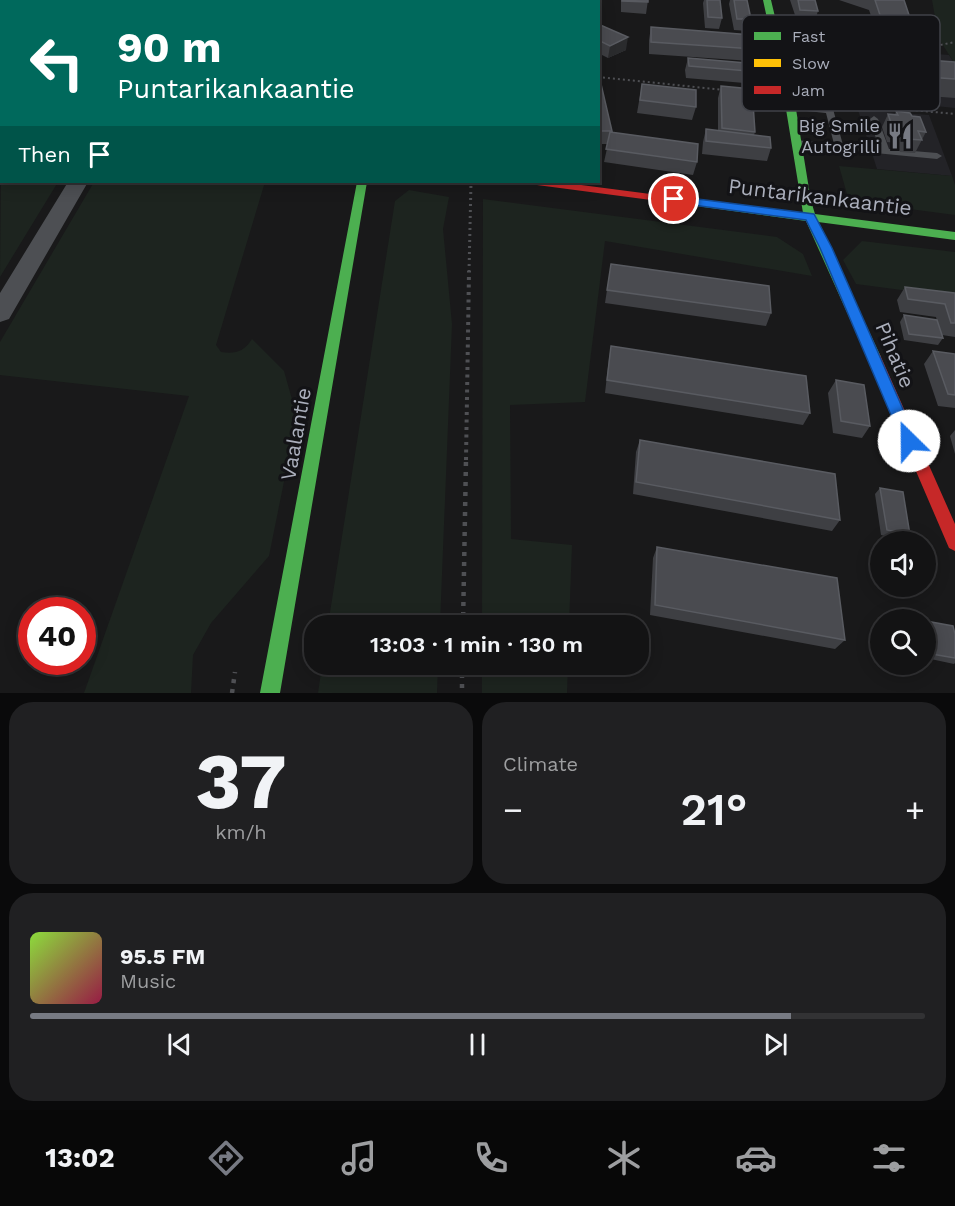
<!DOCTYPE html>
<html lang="en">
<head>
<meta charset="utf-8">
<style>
	:root { --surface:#131314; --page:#202022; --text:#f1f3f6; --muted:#9d9ea0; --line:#323234; --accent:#777a83 }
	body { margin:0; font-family:"Work Sans",sans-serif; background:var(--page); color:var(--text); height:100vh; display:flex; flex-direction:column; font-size:22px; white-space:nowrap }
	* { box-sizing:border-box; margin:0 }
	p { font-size:20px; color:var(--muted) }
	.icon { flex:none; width:33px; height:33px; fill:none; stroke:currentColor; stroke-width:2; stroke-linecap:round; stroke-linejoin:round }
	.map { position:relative; height:693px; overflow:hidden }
	.details { display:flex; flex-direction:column; gap:9px; padding:9px; background:#0a0a0b; flex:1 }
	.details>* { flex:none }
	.guide { position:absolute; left:0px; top:0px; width:600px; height:183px; box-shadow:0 3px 15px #0003,0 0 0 2px var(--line); background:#00695c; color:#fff; overflow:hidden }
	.buttons { position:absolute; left:870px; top:531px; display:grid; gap:12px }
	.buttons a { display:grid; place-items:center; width:66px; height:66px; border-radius:50%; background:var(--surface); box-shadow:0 3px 15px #0003,0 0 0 2px var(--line); font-size:30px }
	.speed { position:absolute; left:18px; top:597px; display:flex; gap:12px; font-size:30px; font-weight:700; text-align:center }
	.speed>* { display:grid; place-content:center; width:78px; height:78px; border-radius:50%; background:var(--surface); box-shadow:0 3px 15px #0003,0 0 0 2px var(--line); line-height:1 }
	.speed .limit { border:9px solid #d22; background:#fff; color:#111 }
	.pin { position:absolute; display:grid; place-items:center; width:51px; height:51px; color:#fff; margin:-26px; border:3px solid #fff; border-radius:50%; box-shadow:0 2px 6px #0007 }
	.me { position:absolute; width:66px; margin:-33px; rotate:337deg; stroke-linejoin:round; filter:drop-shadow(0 0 4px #0008) }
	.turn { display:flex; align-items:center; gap:21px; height:126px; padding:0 18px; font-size:27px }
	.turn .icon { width:78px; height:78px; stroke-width:2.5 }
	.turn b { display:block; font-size:42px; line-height:51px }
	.then { display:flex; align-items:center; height:57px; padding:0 18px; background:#0003; gap:12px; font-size:22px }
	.big { font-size:45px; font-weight:600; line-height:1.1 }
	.details .widget { flex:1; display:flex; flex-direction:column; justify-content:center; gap:9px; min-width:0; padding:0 21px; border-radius:24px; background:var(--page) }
	.details .dial { align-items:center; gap:0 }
	.dial b { font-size:78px; line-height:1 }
	.song { display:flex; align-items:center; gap:18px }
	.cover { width:72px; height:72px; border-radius:9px; background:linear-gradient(135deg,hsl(90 70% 55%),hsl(340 70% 35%)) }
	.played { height:6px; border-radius:3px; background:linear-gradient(90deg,var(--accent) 85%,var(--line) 85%) }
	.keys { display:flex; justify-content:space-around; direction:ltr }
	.heat { display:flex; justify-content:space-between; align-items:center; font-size:33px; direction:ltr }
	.details .tiles { flex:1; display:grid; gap:9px; grid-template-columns:1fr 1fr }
	.widget:last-child { grid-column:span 2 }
	.trip { position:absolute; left:304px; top:615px; width:345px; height:60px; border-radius:24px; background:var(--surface); box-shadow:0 3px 15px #0003,0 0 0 2px var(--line); font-weight:600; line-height:60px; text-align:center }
	.menu { display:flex; height:96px; justify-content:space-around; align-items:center; background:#080808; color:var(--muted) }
	.menu .icon { width:42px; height:42px }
	.menu .active { color:var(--accent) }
	.menu b { font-size:27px; color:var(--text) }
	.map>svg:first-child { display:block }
</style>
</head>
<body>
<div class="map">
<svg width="955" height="693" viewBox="0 0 955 693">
	<rect width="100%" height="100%" fill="#19191a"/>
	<path fill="#232327" d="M803,43l146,12 6,9v44l-140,-14z
		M858,110l71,5 23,61 -75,-7z"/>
	<path fill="#1d241f" d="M5,0h293l-293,2z
		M932,0h23v64l-16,-25z
		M839,166l113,10 3,9v30l-106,-14z
		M1,168l1,14h56l-58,95z
		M94,182h171l-49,163 5,7c14,2 23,0 31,-13l32,32 13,46 -28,139 -58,67 -18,32 -2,38h-107l105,-297 -189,-21v-33z
		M409,190l40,7 -6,32 9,95 -12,301h-112l67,-424z
		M483,199l294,38 26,17 9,22 -207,-35 -20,161 -75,3 1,134 61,6 -3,80h-87z
		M862,241l93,11v45l-99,-13 -13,-24z
		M322,665h116l-1,28h-119z
		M482,665h86l-1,28h-85z"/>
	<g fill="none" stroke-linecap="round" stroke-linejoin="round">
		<path stroke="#4f5054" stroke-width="2" stroke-dasharray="2 3" stroke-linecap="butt" d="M131,0l2,2
			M491,0h5
			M798,37l52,4
			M891,46l34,2 30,-6
			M598,77l127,13
			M750,93l16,1
			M842,103l26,3
			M881,107l74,7"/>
		<path stroke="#4f5054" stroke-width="3" stroke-dasharray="2 4" stroke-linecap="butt" d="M469,272l2,-90"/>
		<path stroke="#4f5054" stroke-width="4" stroke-dasharray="3 4.5" stroke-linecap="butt" d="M466,460l3,-189"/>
		<path stroke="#4f5054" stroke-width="4.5" stroke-dasharray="4 6" stroke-linecap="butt" d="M463,626l3,-167
			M462,664v29
			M232,693l3,-21"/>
		<path fill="#4d4f53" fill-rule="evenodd" d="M790,104l43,5 10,36 36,3 -9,-29 4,-3 4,3 11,30 48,4 5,3 -5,3 -144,-14v-4l3,-1 38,4 -8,-31 -39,-4 -1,-2z"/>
		<path fill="#4d4f53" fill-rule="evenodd" d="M0,95h2v10h-2z
			M68,182h20l-79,137 -9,3v-29z"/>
		<path fill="#4caf50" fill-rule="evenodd" d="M763,0h8l23,97 17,104 4,13 140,18v8l-137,-18 63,135 -2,4h-10l-2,-4 -61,-136 -117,-16 -6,-3 6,-3 114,14 -19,-116z
			M357,182h10l-87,511h-20z"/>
		<path fill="#ffc107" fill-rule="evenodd" d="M402,0h8l-9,2z"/>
		<path fill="#c62828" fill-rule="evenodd" d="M532,182h26l131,17 6,3 -6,3 -152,-20z
			M874,352l5,1 2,4 74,167v27l-6,-3 -82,-191 2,-4z"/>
	</g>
	<path fill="#3e3f43" d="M621,0h27l-2,14 -25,-2z
		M704,0h16l2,18 -3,11 -14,-1 -2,-25z
		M730,0h17l4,19 -3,12 -14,-1 -5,-26z
		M790,0h25l3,11 -4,12 -17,-2z
		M839,0h65l6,18 -5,11 -30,-2 -6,-17z
		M598,24l28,26 -18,8 -10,-5z
		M651,27l103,22 -3,12 -102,-7v-14z
		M849,35l51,23 55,4v36l-107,-8 -6,-19 4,-10 -3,-9z
		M688,58l72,14 -4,12 -70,-6 -1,-8z
		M598,84l14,48 85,30 -4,13 -89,-13 4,-18h-10z
		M642,84l54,23 -4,13 -55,-7z
		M721,86l34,46 -1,3 17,13 -4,13 -65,-7 1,-12 3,-13 12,2v-33z
		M896,111l16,5 14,16 -11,21 -15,-1 -3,-9 -10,-1 -5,-15 6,-13 7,1z
		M611,264l160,49 -5,13 -161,-23z
		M905,287l50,6v44l-13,-2 1,3 -5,7 -34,-5 -4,-18 4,-7 33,6 -1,-4 -36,-5 -3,-12z
		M611,346l199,67 -7,12 -198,-32 4,-35z
		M933,351l22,3v54l-17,-2 -14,-42z
		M836,380l34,46 -8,12 -29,-5 -5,-40z
		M955,430v24l-5,-18z
		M640,440l200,80 -8,11 -199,-37 3,-42z
		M880,488l30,47 -5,5 -24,-5 -6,-41z
		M657,547l188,93 -10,9 -185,-34 3,-57z
		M926,621l29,13v29l-1,1 -28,-6z"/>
	<path fill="#2a2b2d" d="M628,37l-2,13 -18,8 2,-12z"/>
	<path fill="#4a4b50" stroke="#595b61" stroke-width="1.5" d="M565,0h24v2l-24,-1z
		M622,0h26v2l-26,-1z
		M707,0h13l2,18 -14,-1z
		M734,0h13l4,19h-14z
		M798,0h17l3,11 -18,-1z
		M875,0h29l6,18 -30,-3z
		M598,24l30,13 -18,9 -12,-6z
		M651,27l101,8 2,14 -103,-7z
		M849,35l42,3 9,20 55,4v17l-99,-7 -7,-19 8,1z
		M688,58l70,6 2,8 -71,-6z
		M598,84h3l11,47h-14z
		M642,84l54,6v17l-56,-7z
		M721,86l31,3 3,43 -33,-4z
		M896,111l14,2 2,3 8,1 6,15 -8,-1 4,9 -15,-1 -4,-9 -10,-1 -5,-15 10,1z
		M706,129l64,8 1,11 -65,-7z
		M610,132l88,12 -1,18 -91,-13z
		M611,264l158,22 2,27 -164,-23z
		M905,287l50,6v30h-4l-6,-19 -37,-5z
		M904,315l33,5 6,18 -34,-4z
		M611,346l195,30 4,37 -203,-33z
		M933,351l22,3v41l-7,-1z
		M836,380l28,5 6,41 -29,-5z
		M640,440l195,34 5,46 -204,-38z
		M880,488l23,4 7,43 -23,-5z
		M657,547l180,31 8,62 -190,-35z
		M900,616l19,4h-18z
		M926,621l27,5 2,8v24l-29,-5z"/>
	<path fill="#1a73e8" stroke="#114b97" stroke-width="1.5" d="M674,196l140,18 18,34 85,193 -2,4 -6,2 -5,-2 -2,-4 -82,-193 -14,-28 -136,-18 -2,-3z"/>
	<defs>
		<g id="restaurant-bare" transform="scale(2.07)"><path d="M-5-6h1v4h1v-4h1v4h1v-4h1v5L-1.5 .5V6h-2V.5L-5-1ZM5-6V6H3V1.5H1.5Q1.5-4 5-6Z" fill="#777a83" stroke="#131316" stroke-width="2.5" paint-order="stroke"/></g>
	</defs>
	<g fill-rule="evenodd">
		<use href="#restaurant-bare" x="900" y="136"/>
	</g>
	<g text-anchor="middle" stroke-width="6" stroke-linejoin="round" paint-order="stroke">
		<g font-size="18" fill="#aaaebb" stroke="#131316" text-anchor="end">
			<text x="880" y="132">Big Smile<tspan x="880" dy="21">Autogrilli</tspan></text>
		</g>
		<g font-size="21" fill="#aaaebb" stroke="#131316">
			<text transform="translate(820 197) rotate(7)" y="7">Puntarikankaantie</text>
			<text transform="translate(895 355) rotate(67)" y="7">Pihatie</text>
			<text transform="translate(296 434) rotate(-80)" y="7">Vaalantie</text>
		</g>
	</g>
	<rect x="742" y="15" width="198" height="96" rx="9" fill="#131316" stroke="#404248" stroke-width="1.5"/>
	<rect x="754" y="32" width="27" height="8" fill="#4caf50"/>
	<rect x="754" y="59" width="27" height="8" fill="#ffc107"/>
	<rect x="754" y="86" width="27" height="8" fill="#c62828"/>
	<g font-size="16" fill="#aaaebb">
		<text x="792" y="42">Fast</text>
		<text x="792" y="69">Slow</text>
		<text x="792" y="96">Jam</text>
	</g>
</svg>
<div class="buttons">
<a><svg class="icon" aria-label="sound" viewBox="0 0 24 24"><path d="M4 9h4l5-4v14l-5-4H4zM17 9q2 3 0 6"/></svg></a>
<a><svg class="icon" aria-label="search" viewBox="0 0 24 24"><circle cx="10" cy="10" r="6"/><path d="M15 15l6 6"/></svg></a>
</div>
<div class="speed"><div class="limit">40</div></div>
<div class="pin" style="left:674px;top:199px;background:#d93025"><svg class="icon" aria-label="arrive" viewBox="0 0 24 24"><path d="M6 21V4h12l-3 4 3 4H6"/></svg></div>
<svg class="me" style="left:909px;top:441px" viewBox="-20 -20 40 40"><circle r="19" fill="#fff"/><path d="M0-13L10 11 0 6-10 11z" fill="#1a73e8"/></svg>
<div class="trip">13:03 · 1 min · 130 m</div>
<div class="guide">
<div class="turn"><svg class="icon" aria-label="left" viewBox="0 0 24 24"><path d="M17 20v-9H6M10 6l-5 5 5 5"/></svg><div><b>90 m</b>Puntarikankaantie</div></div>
<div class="then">Then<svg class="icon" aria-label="arrive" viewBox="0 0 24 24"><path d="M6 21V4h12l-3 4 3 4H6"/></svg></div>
</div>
</div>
<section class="details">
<div class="tiles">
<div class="widget dial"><b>37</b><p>km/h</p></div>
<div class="widget"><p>Climate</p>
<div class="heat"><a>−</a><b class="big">21°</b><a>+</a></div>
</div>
<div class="widget">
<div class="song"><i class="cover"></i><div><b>95.5 FM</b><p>Music</p></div></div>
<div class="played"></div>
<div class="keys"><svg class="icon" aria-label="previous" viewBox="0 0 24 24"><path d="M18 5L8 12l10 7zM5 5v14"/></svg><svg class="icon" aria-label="pause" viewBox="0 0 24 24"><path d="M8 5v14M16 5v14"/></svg><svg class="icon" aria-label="next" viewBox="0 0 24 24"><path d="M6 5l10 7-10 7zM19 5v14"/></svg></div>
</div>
</div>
</section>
<nav class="menu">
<b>13:02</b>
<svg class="icon active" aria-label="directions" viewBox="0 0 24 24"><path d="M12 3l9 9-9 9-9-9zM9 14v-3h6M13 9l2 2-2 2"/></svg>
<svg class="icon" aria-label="music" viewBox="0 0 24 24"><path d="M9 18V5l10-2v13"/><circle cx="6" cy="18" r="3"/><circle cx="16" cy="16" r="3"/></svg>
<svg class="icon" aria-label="phone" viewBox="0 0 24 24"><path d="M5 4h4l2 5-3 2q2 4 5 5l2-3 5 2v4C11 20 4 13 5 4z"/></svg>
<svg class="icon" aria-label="climate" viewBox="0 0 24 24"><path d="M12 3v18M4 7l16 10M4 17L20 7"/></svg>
<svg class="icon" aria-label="car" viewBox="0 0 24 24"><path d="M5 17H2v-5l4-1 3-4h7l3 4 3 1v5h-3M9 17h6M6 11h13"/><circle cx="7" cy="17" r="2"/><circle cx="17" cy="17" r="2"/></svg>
<svg class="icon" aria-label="filters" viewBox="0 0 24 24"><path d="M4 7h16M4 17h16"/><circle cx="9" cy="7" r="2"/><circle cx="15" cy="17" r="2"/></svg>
</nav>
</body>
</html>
